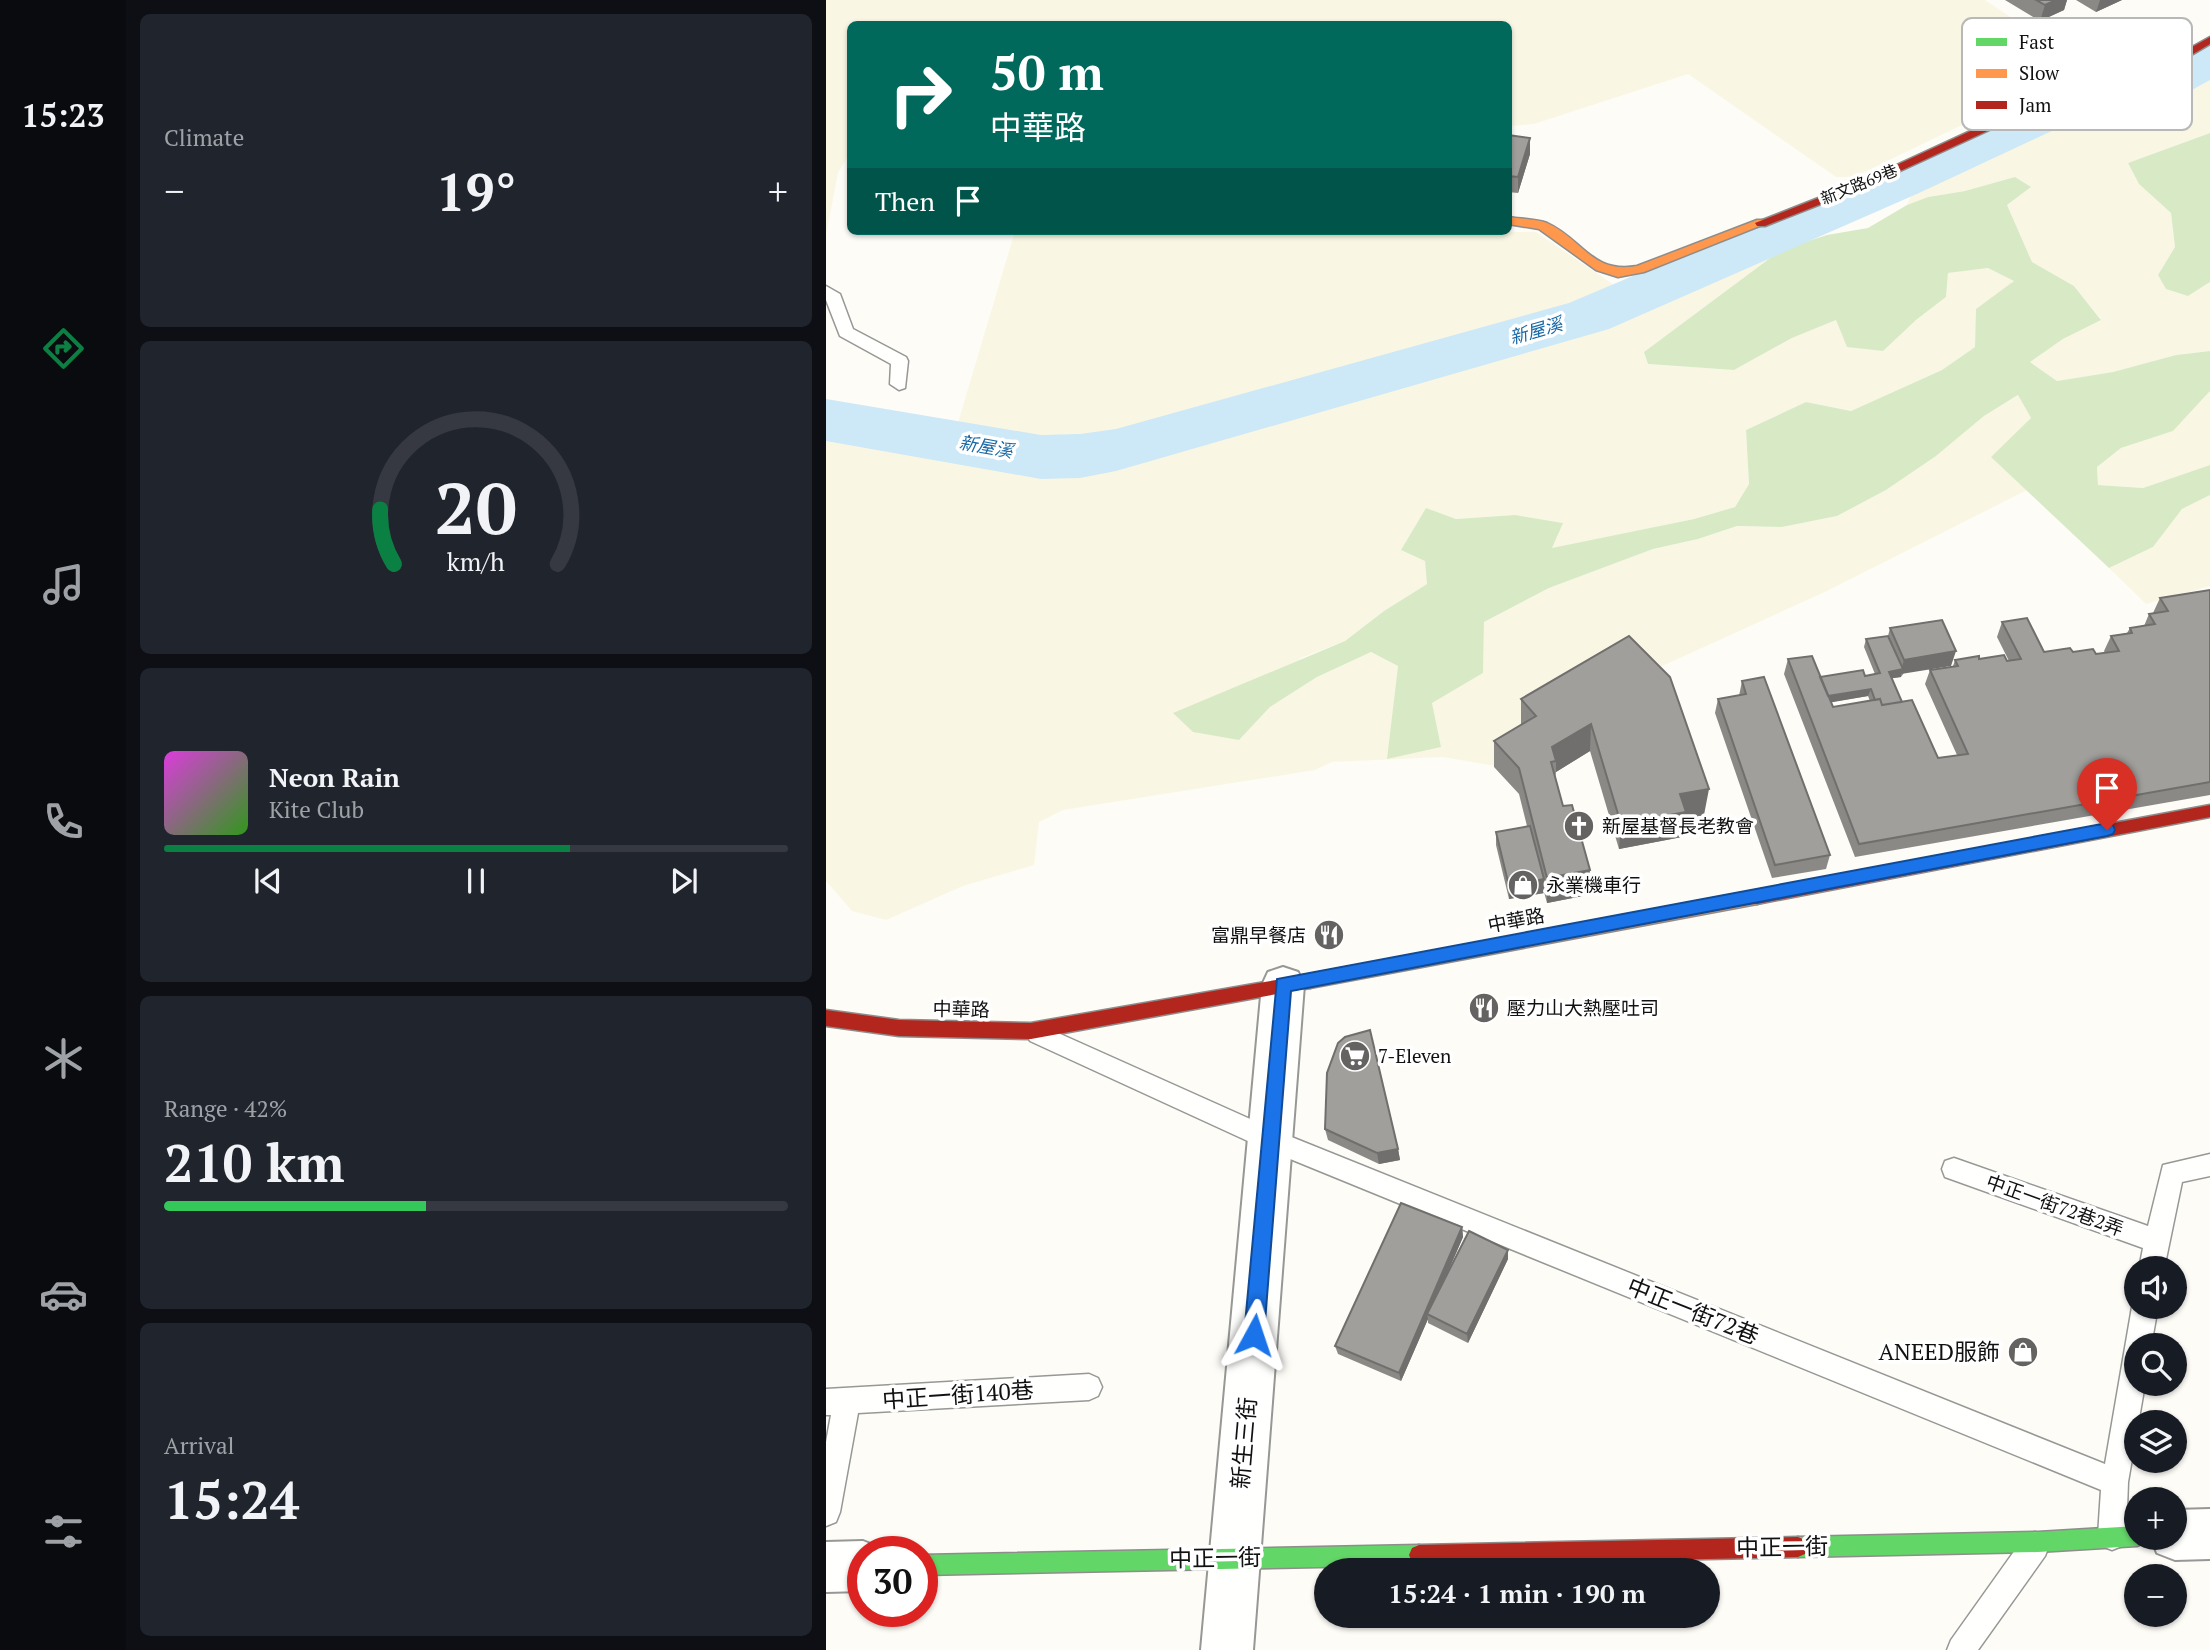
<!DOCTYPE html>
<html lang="en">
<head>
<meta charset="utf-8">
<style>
	:root { --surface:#171b24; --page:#20242c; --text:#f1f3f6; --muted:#9ea1a6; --line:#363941; --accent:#0b8043 }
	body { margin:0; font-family:"PT Serif","Noto Sans TC",serif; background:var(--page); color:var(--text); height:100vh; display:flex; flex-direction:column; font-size:26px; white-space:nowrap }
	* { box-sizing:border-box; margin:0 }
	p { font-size:23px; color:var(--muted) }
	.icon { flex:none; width:38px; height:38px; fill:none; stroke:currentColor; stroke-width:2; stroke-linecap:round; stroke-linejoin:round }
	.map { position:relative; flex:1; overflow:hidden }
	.side { display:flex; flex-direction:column; gap:14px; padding:14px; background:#0d0f14; width:700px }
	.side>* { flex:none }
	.banner { position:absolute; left:21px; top:21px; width:665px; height:214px; border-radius:10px; box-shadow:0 2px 5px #0004; background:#00695c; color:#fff; overflow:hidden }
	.tools { position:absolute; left:1298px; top:1256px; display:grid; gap:14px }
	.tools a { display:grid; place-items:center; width:63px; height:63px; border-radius:50%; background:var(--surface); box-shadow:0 2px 5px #0004; font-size:35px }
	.speed { position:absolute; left:21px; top:1536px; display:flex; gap:14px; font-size:35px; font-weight:700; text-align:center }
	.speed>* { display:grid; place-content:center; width:91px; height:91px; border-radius:50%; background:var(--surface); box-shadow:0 2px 5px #0004; line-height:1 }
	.speed .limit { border:10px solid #d22; background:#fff; color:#111 }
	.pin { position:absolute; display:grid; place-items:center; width:60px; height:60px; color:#fff; margin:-72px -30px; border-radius:50% 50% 50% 0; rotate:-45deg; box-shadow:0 0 7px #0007 }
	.pin .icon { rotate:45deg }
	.me { position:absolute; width:77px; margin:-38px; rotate:5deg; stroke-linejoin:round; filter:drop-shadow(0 0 5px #0008) }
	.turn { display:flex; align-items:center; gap:24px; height:147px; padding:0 28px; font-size:32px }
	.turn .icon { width:91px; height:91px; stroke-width:2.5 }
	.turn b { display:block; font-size:49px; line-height:60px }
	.then { display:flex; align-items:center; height:66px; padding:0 28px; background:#0003; gap:14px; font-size:26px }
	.big { font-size:52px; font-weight:700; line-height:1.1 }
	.side .tile { flex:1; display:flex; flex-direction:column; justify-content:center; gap:10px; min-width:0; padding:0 24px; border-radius:10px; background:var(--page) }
	.side .dial { align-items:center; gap:0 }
	.dial svg { height:182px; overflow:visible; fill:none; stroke:var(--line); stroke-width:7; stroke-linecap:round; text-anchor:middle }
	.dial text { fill:var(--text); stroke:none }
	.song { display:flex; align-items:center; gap:21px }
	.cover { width:84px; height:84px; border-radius:10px; background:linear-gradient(135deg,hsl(300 70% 55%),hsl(110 70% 35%)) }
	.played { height:7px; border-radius:4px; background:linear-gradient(90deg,var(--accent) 65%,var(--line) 65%) }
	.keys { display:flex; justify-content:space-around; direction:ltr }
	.heat { display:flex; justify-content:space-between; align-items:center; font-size:38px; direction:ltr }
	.charge { height:10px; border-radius:5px; background:linear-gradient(90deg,#34c759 42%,var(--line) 0) }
	.trip { position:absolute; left:488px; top:1558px; width:406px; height:70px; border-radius:35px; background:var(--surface); box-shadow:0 2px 5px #0004; font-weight:700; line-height:70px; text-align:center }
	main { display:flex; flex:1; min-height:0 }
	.dock { display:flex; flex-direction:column; width:126px; justify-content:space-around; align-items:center; background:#090b0e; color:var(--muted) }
	.dock .icon { width:49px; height:49px }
	.dock .selected { color:var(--accent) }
	.dock b { font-size:32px; color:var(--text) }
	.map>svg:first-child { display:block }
</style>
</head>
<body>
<main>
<nav class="dock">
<b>15:23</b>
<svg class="icon selected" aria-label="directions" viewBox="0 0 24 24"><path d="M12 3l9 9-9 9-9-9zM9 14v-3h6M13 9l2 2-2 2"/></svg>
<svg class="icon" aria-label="music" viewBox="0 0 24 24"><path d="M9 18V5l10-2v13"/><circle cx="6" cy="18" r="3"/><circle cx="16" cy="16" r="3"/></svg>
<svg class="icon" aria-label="phone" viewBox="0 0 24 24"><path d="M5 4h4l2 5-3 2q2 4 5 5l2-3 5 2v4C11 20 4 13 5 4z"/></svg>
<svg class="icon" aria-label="climate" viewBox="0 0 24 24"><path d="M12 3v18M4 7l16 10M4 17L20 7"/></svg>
<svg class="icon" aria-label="car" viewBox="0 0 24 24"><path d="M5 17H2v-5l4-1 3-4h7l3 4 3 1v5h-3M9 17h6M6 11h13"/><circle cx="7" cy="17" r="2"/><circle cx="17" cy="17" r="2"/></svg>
<svg class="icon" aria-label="filters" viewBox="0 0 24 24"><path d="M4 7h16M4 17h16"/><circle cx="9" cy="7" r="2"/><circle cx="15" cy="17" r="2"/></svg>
</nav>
<section class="side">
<div class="tile"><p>Climate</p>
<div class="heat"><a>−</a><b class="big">19°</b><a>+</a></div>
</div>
<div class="tile dial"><svg viewBox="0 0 100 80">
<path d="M14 69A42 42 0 1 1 86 69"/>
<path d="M14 69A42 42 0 0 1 8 45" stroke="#0b8043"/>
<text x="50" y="56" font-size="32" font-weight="700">20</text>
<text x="50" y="72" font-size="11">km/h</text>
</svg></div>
<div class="tile">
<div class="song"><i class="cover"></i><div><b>Neon Rain</b><p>Kite Club</p></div></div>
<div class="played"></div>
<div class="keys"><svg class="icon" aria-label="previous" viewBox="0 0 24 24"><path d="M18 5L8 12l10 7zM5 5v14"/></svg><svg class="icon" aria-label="pause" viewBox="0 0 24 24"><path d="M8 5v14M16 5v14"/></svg><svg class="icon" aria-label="next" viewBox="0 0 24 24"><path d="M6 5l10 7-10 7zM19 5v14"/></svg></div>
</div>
<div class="tile"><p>Range · 42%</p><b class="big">210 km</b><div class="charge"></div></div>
<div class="tile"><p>Arrival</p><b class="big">15:24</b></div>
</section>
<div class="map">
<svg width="1384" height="1650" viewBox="0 0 1384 1650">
	<rect width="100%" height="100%" fill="#fdfcf7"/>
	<path fill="#f9f7e4" d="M0,0h1159l63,42 31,-13 49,39 -65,14 -70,28 -139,67h-18l-148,-103 -154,50 -25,2 -1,-102h-658v129l-12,20 -12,62z
		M1384,75v58l-82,30 11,21 32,29 4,34 -17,28 30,21 22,-14v69l-34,4 -63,17 -56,9 -28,-20 34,-22 38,-20 -27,-33 -42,-24 -25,-57 24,-18 -66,4 -37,6 -21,8 4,-10 127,-66 52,-18 46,-7 36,-10z
		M189,231l521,1 81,55 -33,18 -485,135 -32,3 -110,-17z
		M955,250l-136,102 3,12 86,6 58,-32 44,-18h80l30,-23 2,-24 40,-5 27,13 -38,28 -2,38 -33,23 -91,41 -45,-9 -60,28 3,54 -14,23 -41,12 -143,30 11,-26 -47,-8 -59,4 -30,-10 1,75 -43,27 -39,30 -44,17 -62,82 31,-33 47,-30 54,-25 27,14 -10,92 43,-55 52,-30 1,-51 65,-34 104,-39 45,-10 39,-13 45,1 55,-11 49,-26 50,-34 48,-40 35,-21 12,23 -16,59 12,13 -200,101 -189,86 -131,91 -64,-11 -111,5 -17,8 -252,40 -24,12 -5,43 -71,21 -77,34 -34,-9 -26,-30v-451l205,38 46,-1 39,-6 295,-84 185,-48z
		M1384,391v74l-67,23 -45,-3 -1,-18 24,-19 52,-17z
		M1384,495v91l-64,18 -37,-36 44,-21 29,-38z"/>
	<path fill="#d8eac5" d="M1384,133v149l-22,14 -22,-7 -8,-14 17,-28 -4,-34 -32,-29 -11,-21z
		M1189,177l16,10 -24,18 25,57 42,24 27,34 -38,19 -33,23 27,19 56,-9 63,-17 34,-4v40l-37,40 -52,17 -24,19 1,18 45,3 67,-23v30l-28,14 -29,38 -44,21 -118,-111 40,-39 -13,-23 -34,21 -48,40 -50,34 -49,26 -55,11 -45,-1 -39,13 -45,10 -104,39 -65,34 -1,51 -51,30 9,44 -54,12 11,-93 -27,-14 -54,25 -47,30 -31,33 -46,-8 -20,-19 172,-72 39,-30 43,-27 -2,-23 -24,-11 25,-42 30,11 59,-4 48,8 -11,25 142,-29 41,-12 14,-23 -3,-54 60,-28 45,9 91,-41 33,-23 1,-38 38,-28 -26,-13 -40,5 -2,24 -30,23 -33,31 -36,-4 -11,-27 -44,18 -58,32 -86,-6 -4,-12 137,-102 46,-15 41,-7 39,-23 21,-8 37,-6z"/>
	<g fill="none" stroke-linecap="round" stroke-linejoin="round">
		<path fill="#cde8f7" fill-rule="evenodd" d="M1384,45v35l-31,17 -93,18 -167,78 -310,136 -493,142 -36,7 -39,1 -215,-38v-42l215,36 39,-1 36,-5 453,-126 312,-132 173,-80 93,-18 46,-23z"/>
		<g stroke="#979795" stroke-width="3">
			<path id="lane" d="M0,286l14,8 13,35 53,28 2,4 -3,27 -6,2 -9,-6 1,-20 -51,-28 -14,-36z
				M212,1024l241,108 826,332 27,-157 5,-9v9h21l-7,39h-14v38h8l-17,98 -2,54 -4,10 -10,4 -10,-4 -4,-10 3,-46 -838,-342 -233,-107 -3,-7 3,-7z
				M1384,1154v22l-28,6 -18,87h-25l4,-21 -198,-71 -3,-8 3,-8 9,-3 194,68 15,-61z
				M263,1374l9,4 4,9 -4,9 -9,4 -231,13 -18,99 -4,10 -10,4v-84l5,-27h-5v-26z
				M1209,1532l10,4 4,10 -4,10 -67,94h-31l4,-10 74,-104z"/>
		</g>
		<g stroke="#979795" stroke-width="4">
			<path id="street" d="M457,967l15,5 6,13 -51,665h-52l61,-665 6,-13z
				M1384,1509v50l-35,1 -18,-7 -6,-15h24v-28z
				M37,1541l18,7 2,4h-20v39l-37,1v-50z"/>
		</g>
		<g stroke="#8e8d8b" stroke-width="3">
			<path id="fast" d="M1311,1526v12h9l-2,5 -7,3 -99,6 -240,5 -7,-3 -3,-7 3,-7 7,-3 240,-5z
				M593,1545l7,3 3,7 -3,7 -7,3 -497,10v-20z"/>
		</g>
		<g stroke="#8e8d8b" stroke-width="3">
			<path id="slow" d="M682,217c12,2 28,2 39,6 36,16 44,51 90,43l120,-46h8l2,3 -123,49 -26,5 -22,-7 -57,-41 -31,-5z
				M931,890l6,2 2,5 -2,5 -6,2 -447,84 -6,-2 -2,-5 2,-5 6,-2z"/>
		</g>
		<g stroke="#8e8d8b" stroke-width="3">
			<path id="jam" d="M1384,37v7l-44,26 -23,9 -95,24 -176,81 -107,42h-8l-2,-3 109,-43 176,-81 95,-24 23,-9z
				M1384,805v12l-453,87 -6,-2 -2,-5 2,-5 6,-2z
				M484,974l6,2 2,5 -2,5 -6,2 -279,51 -132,-3 -73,-10v-16l73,10 132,3z
				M972,1537l7,3 3,7 -3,7 -7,3 -379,8 -7,-3 -3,-7 3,-7 7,-3z"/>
		</g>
		<use href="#lane" fill="#fffffe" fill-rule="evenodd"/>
		<use href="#street" fill="#fffffe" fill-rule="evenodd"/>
		<use href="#fast" fill="#63d668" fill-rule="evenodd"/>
		<use href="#slow" fill="#ff974d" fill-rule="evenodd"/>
		<use href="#jam" fill="#b3261e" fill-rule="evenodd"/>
	</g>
	<path fill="#8a8986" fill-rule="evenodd" d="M1179,0h62l-3,10 -24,11z
		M1250,0h46l-26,12z
		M682,135l22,19 -12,39 -10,-1z
		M1384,590v205l-355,62 -71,-183 4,-15 32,18 45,-1 10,-2 -11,-27 2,-8 22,-3 2,-8 52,-8 -41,57 -9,1 10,24 36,56 19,-3 -32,-71 5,-14 23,-4 2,-6 24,-1 30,2 -12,-24 5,-15 42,30h29l23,2 9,-1 -1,-2 7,-15 16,-3 3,-5 14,-2 5,-12 4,-1 7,-15zM1042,696l2,5 -37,6 -2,-5z
		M803,636l75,179 -19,4 -3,18 -63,12 -29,-98 -34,21 -1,7 33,116 -41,8 -3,-11v1l-35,6 -13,-54v-13l31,-6 -8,-32 -25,-27v-26l27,-16v-26z
		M916,681l88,174 -4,14 -54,9 -57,-165 3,-14 21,-3z
		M499,1129l73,20 2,11 -21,4 -51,-24z
		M636,1227l1,10 -18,42 63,-20 -40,84 -40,-20v-4l-27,62 -63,-27 -3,-8z"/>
	<path fill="#716f6d" d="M1230,0h11l-3,10 -24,11 5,-16z
		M1274,0h22l-26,12z
		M704,138v16l-12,39v-16z
		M1130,651l-5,15 -50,8v3l-14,2 2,-7 12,-2 3,-10z
		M1045,689l-3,7 -46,8 2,-8z
		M765,724l-1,27 -34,21v-11l-4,-14z
		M883,789l-5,26 -19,4 -3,18 -63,12 2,-25 59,-30z
		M764,870l-2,25 -41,8v-25z
		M718,879v14l-35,6v-13z
		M572,1149l2,11 -21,4 -2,-11z
		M636,1227l1,10 -34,78 -2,-1 1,5 -27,62 -2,-8z
		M682,1250v9l-40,84 -1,-9z"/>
	<path fill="#a19f9c" stroke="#716f6d" stroke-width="2" d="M1210,0h20l-11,5z
		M682,135l22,3 -12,39 -10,-1z
		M1384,590v192l-351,62 -71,-185 24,-3 21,51 47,-8 2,6 30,-5 26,58 30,-4 -38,-84 28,-4 -3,-6 24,-4v3l25,-4 3,6 14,-2 -19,-37 25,-4 17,34 26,-4 3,4 20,-3 3,5 23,-3 -8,-15 21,-3 -2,-5 25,-4 -6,-10 19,-3 -8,-13z
		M1116,620l14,31 -52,9 -14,-32z
		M803,636l41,41 39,112 -29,5 6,18 -65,12 -30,-100 -39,23 4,14 -5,1 12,44 9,-1 18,65 -43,8 -28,-110 -25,-27 42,-25 -15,-17z
		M1062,636l15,33 -14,3 13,30 -20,3 -2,-6 -5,1 -4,-11 -43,7 -8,-19 43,-7 2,6 15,-3 -14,-34z
		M938,677l66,178 -55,10 -57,-166 28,-5 -4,-13z
		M704,826l14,53 -35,7 -13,-54z
		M544,1030l28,119 -21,4 -52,-24 2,-56 11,-30 7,-6z
		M575,1203l61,24 -63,146 -64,-27z
		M643,1231l39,19 -41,84 -40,-20z"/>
	<path fill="#1a73e8" stroke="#114b97" stroke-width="2" d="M1281,823l6,2 2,5 -2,4 -6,2 -816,155 -27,344 -3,7 -7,3 -7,-3 -3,-7 33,-356z"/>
	<defs>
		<g id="church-disc" transform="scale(1.575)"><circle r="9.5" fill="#646362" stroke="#fff"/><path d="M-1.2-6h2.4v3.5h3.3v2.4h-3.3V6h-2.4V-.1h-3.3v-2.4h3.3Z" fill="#fff"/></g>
		<g id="shop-disc" transform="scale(1.575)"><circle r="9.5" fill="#646362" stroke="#fff"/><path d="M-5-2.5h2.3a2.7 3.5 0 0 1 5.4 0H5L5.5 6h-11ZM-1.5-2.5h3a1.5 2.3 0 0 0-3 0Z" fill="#fff"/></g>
		<g id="restaurant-disc" transform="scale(1.575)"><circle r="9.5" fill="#646362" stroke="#fff"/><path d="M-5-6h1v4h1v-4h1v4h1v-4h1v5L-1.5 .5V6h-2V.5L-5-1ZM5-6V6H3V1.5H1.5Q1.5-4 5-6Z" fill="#fff"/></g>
		<g id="supermarket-disc" transform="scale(1.575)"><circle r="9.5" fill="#646362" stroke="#fff"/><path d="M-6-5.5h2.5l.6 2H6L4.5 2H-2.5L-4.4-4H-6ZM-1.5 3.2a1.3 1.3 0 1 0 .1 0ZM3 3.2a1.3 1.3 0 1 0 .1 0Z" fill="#fff"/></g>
	</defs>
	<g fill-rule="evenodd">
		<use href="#church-disc" x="753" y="826"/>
		<use href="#shop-disc" x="697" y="885"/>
		<use href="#restaurant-disc" x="503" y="935"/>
		<use href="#restaurant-disc" x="658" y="1008"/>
		<use href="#supermarket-disc" x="529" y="1056"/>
		<use href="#shop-disc" x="1197" y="1352"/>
	</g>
	<g text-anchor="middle" stroke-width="7" stroke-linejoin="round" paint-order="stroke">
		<g font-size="16" fill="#111" stroke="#fff">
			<text transform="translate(1033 184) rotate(-22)" y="6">新文路69巷</text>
		</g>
		<g font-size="18" font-style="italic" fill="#1768a6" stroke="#fff">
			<text transform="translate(710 331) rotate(-16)" y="6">新屋溪</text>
			<text transform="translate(160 447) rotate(10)" y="6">新屋溪</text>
		</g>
		<g font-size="19" fill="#111" stroke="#fff" text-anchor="start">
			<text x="776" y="833">新屋基督長老教會</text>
			<text x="720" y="892">永業機車行</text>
			<text x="480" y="942" text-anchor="end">富鼎早餐店</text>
			<text x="681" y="1015">壓力山大熱壓吐司</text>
			<text x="552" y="1063">7-Eleven</text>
		</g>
		<g font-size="19" fill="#111" stroke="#fff">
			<text transform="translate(690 920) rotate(-11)" y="7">中華路</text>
			<text transform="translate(135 1009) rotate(1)" y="7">中華路</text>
			<text transform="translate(1229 1205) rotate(20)" y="7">中正一街72巷2弄</text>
		</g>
		<g font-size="23" fill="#111" stroke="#fff">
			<text transform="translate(867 1311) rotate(22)" y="8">中正一街72巷</text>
			<text transform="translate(132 1395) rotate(-4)" y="8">中正一街140巷</text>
			<text transform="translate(418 1443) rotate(-85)" y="8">新生三街</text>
			<text transform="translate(956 1547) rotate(-1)" y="8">中正一街</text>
			<text transform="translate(389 1558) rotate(-1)" y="8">中正一街</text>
		</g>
		<g font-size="23" fill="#111" stroke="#fff" text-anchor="end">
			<text x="1174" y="1360">ANEED服飾</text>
		</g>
	</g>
	<rect x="1136" y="18" width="230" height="112" rx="10" fill="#fff" stroke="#b8b8b8" stroke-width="2"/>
	<rect x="1150" y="38" width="31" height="8" fill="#63d668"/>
	<rect x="1150" y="69" width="31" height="9" fill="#ff974d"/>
	<rect x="1150" y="101" width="31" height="8" fill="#b3261e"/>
	<g font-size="19" fill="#111">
		<text x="1193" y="49">Fast</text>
		<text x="1193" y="80">Slow</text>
		<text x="1193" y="112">Jam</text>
	</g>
</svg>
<div class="tools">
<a><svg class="icon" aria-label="sound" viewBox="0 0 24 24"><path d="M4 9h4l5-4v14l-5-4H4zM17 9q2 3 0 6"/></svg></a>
<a><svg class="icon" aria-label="search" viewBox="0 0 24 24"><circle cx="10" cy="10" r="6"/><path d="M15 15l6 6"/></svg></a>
<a><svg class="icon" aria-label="layers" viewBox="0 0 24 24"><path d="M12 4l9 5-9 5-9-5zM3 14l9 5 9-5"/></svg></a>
<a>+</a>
<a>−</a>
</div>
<div class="speed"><div class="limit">30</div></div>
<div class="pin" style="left:1281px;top:830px;background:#d93025"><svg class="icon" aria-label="arrive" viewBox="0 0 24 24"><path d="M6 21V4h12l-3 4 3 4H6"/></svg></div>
<svg class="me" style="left:428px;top:1335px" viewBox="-20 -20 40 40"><path d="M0-17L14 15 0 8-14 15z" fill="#1a73e8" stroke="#fff" stroke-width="4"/></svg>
<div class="trip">15:24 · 1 min · 190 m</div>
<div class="banner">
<div class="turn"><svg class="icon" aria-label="right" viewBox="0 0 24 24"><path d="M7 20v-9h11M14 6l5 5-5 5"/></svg><div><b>50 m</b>中華路</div></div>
<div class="then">Then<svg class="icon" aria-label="arrive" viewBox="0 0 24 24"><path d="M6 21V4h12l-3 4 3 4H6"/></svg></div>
</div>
</div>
</main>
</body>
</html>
